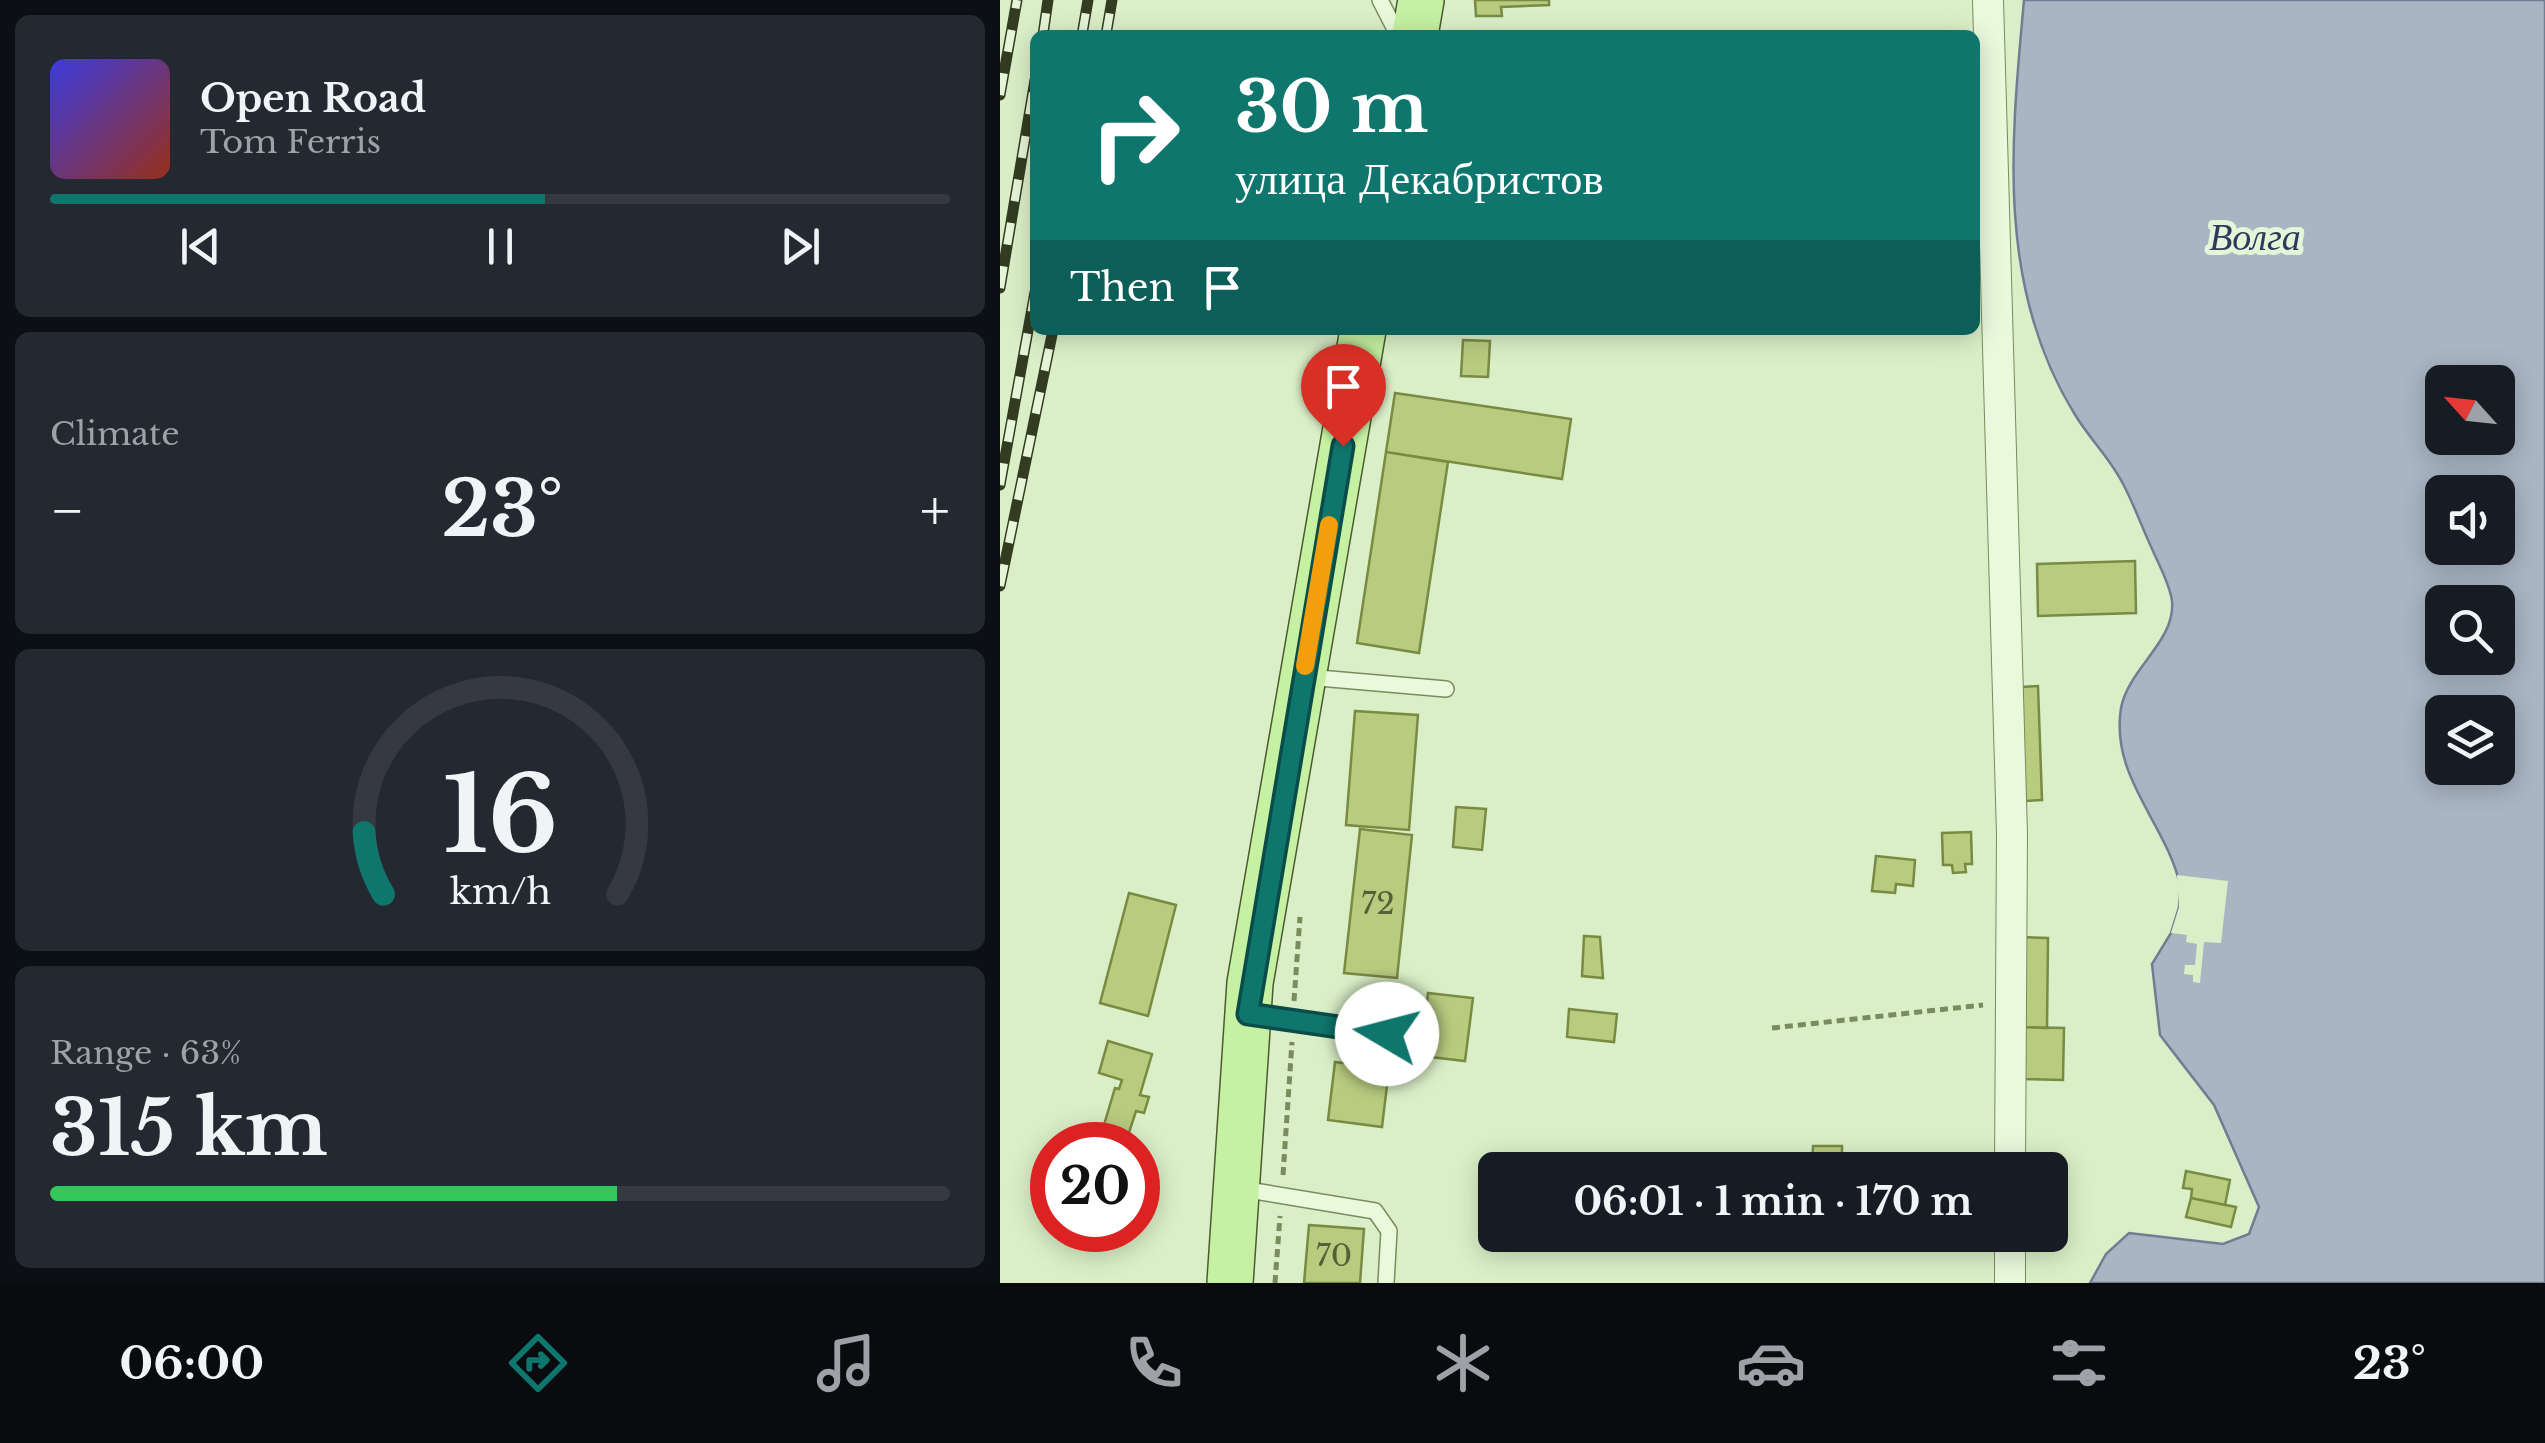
<!DOCTYPE html>
<html lang="en">
<head>
<meta charset="utf-8">
<style>
	:root { --surface:#171b24; --page:#242831; --text:#f1f3f6; --muted:#9ea1a6; --line:#363941; --accent:#0f766e }
	body { margin:0; font-family:"Libre Baskerville",serif; background:var(--page); color:var(--text); height:100vh; display:flex; flex-direction:column; font-size:38px; white-space:nowrap }
	* { box-sizing:border-box; margin:0 }
	p { font-size:32px; color:var(--muted) }
	.icon { flex:none; width:55px; height:55px; fill:none; stroke:currentColor; stroke-width:2; stroke-linecap:round; stroke-linejoin:round }
	.map { position:relative; flex:1; overflow:hidden }
	.details { display:flex; flex-direction:column; gap:15px; padding:15px; background:#0d0f14; width:1000px }
	.details>* { flex:none }
	.hud { position:absolute; left:30px; top:30px; width:950px; height:305px; border-radius:15px; box-shadow:0 5px 25px #0003; background:#0f766e; color:#fff; overflow:hidden }
	.needle { width:65px; rotate:297deg }
	.controls { position:absolute; left:1425px; top:365px; display:grid; gap:20px }
	.controls a { display:grid; place-items:center; width:90px; height:90px; border-radius:15px; background:var(--surface); box-shadow:0 5px 25px #0003; font-size:50px }
	.speed { position:absolute; left:30px; top:1122px; display:flex; gap:20px; font-size:50px; font-weight:700; text-align:center }
	.speed>* { display:grid; place-content:center; width:130px; height:130px; border-radius:50%; background:var(--surface); box-shadow:0 5px 25px #0003; line-height:1 }
	.speed .limit { border:15px solid #d22; background:#fff; color:#111 }
	.pin { position:absolute; display:grid; place-items:center; width:85px; height:85px; color:#fff; margin:-102px -42px; border-radius:50% 50% 50% 0; rotate:-45deg; box-shadow:0 0 10px #0007 }
	.pin .icon { rotate:45deg }
	.me { position:absolute; width:110px; margin:-55px; rotate:278deg; stroke-linejoin:round; filter:drop-shadow(0 0 8px #0008) }
	.turn { display:flex; align-items:center; gap:35px; height:210px; padding:0 40px; font-size:45px }
	.turn .icon { width:130px; height:130px; stroke-width:2.5 }
	.turn b { display:block; font-size:70px; line-height:85px }
	.then { display:flex; align-items:center; height:95px; padding:0 40px; background:#0003; gap:20px; font-size:38px }
	.big { font-size:75px; font-weight:800; line-height:1.1 }
	.details .widget { flex:1; display:flex; flex-direction:column; justify-content:center; gap:15px; min-width:0; padding:0 35px; border-radius:15px; background:var(--page) }
	.details .dial { align-items:center; gap:0 }
	.dial svg { height:260px; overflow:visible; fill:none; stroke:var(--line); stroke-width:7; stroke-linecap:round; text-anchor:middle }
	.dial text { fill:var(--text); stroke:none }
	.song { display:flex; align-items:center; gap:30px }
	.cover { width:120px; height:120px; border-radius:15px; background:linear-gradient(135deg,hsl(240 70% 55%),hsl(10 70% 35%)) }
	.played { height:10px; border-radius:5px; background:linear-gradient(90deg,var(--accent) 55%,var(--line) 55%) }
	.keys { display:flex; justify-content:space-around; direction:ltr }
	.heat { display:flex; justify-content:space-between; align-items:center; font-size:55px; direction:ltr }
	.charge { height:15px; border-radius:8px; background:linear-gradient(90deg,#34c759 63%,var(--line) 0) }
	.trip { position:absolute; left:478px; top:1152px; width:590px; height:100px; border-radius:15px; background:var(--surface); box-shadow:0 5px 25px #0003; font-weight:800; line-height:100px; text-align:center }
	.menu { display:flex; height:160px; justify-content:space-around; align-items:center; background:#090b0e; color:var(--muted) }
	.menu .icon { width:70px; height:70px }
	.menu .on { color:var(--accent) }
	.menu b { font-size:45px; color:var(--text) }
	main { display:flex; flex:1; min-height:0 }
	.map>svg:first-child { display:block }
</style>
</head>
<body>
<main>
<section class="details">
<div class="widget">
<div class="song"><i class="cover"></i><div><b>Open Road</b><p>Tom Ferris</p></div></div>
<div class="played"></div>
<div class="keys"><svg class="icon" aria-label="previous" viewBox="0 0 24 24"><path d="M18 5L8 12l10 7zM5 5v14"/></svg><svg class="icon" aria-label="pause" viewBox="0 0 24 24"><path d="M8 5v14M16 5v14"/></svg><svg class="icon" aria-label="next" viewBox="0 0 24 24"><path d="M6 5l10 7-10 7zM19 5v14"/></svg></div>
</div>
<div class="widget"><p>Climate</p>
<div class="heat"><a>−</a><b class="big">23°</b><a>+</a></div>
</div>
<div class="widget dial"><svg viewBox="0 0 100 80">
<path d="M14 69A42 42 0 1 1 86 69"/>
<path d="M14 69A42 42 0 0 1 8 50" stroke="#0f766e"/>
<text x="50" y="56" font-size="32" font-weight="700">16</text>
<text x="50" y="72" font-size="11">km/h</text>
</svg></div>
<div class="widget"><p>Range · 63%</p><b class="big">315 km</b><div class="charge"></div></div>
</section>
<div class="map">
<svg width="1545" height="1283" viewBox="0 0 1545 1283">
	<rect width="100%" height="100%" fill="#daefc8"/>
	<path fill="#a9b5c3" stroke="#707d92" stroke-width="2.5" fill-rule="evenodd" d="M1024,0h521v1283h-455l16,-29 23,-21 94,11 26,-10 10,-27 -45,-102 -54,-70 -8,-71 19,-31 8,-26 1,-22c-14,-62 -70,-108 -59,-177 7,-39 55,-67 51,-107 -2,-16 -13,-36 -19,-50 -11,-23 -19,-47 -31,-69 -13,-25 -34,-45 -48,-69 -78,-127 -63,-271 -50,-413zM1442,382h56v56h-56zM1442,492h56v56h-56zM1442,602h56v56h-56zM1442,712h56v56h-56z"/>
	<path fill="#daefc8" d="M1177,875l51,6 -7,62 -17,-1 -4,41 -7,-1v-7l-9,-1 1,-9h10l2,-21 -11,-2 1,-7 -16,-2 8,-26z"/>
	<path fill="#b8cc7f" stroke="#798a43" stroke-width="2.5" d="M475,0h74v5l-48,2 1,9h-26z
		M463,340l27,1 -2,36 -27,-1z
		M395,393l176,26 -9,60 -176,-27z
		M386,452l62,10 -29,191 -62,-10z
		M1135,561l1,52 -98,3 -1,-52z
		M1038,686l4,114 -17,1 -4,-114z
		M355,711l63,4 -9,115 -63,-5z
		M456,807l30,2 -4,41 -29,-3z
		M360,829l52,6 -15,143 -53,-5z
		M971,832l1,32h-7l1,8 -13,1 -1,-8h-9l-1,-32z
		M876,856l39,4 -2,26 -17,-2 -1,9 -23,-2z
		M129,893l47,12 -28,111 -48,-13z
		M584,936l16,1 3,41 -21,-2z
		M1021,937l27,1 -1,90 -27,-1z
		M428,993l45,5 -8,63 -44,-5z
		M569,1009l48,5 -3,28 -47,-5z
		M1020,1027l44,1 -1,52 -44,-1z
		M108,1041l44,13 -12,41 9,2 -5,16 -8,-2 -11,34h-27l17,-57 4,1 3,-9 -23,-7z
		M335,1062l54,7 -7,58 -54,-7z
		M813,1146h29v24h-30z
		M1186,1171l44,9 -5,25 -34,-7 1,-9 -9,-1z
		M1191,1198l45,9 -5,20 -45,-10z
		M309,1225l55,4 -4,54h-56z"/>
	<g fill="none" stroke-linecap="round" stroke-linejoin="round">
		<g stroke="#7a8b5d" stroke-width="18">
			<path id="service" d="M380,0l18,35
				M307,677l139,12
				M251,1015l136,19
				M242,1189l133,22 14,20 -3,52"/>
		</g>
		<g stroke="#7a8b5d" stroke-width="32">
			<path id="minor" d="M988,0l24,834 -2,336
				M1010,1283v-48"/>
		</g>
		<g stroke="#4d5931" stroke-width="48">
			<path id="primary" d="M415,35l6,-35
				M230,1283l20,-300 113,-653"/>
		</g>
		<path stroke="#7a8b5d" stroke-width="5" stroke-dasharray="8 5" stroke-linecap="butt" d="M294,1001l6,-84
			M772,1028l211,-23
			M283,1175l9,-133
			M275,1283l5,-67"/>
		<use href="#service" stroke="#e9f9dc" stroke-width="15"/>
		<use href="#minor" stroke="#e9f9dc" stroke-width="30"/>
		<use href="#primary" stroke="#c6f1a2" stroke-width="45"/>
		<g stroke="#333c21" stroke-width="11">
			<path id="rail" d="M43,35l5,-35
				M82,35l6,-35
				M106,35l6,-35
				M0,95l17,-95
				M0,288l35,-208
				M0,485l35,-193
				M0,586l53,-256"/>
		</g>
		<use href="#rail" stroke="#e5f6d8" stroke-width="8" stroke-dasharray="22" stroke-linecap="butt"/>
	</g>
	<g fill="none" stroke-linecap="round" stroke-linejoin="round">
		<g stroke="#0a4d48" stroke-width="25">
			<path id="route" d="M343,446l-95,568 139,20"/>
		</g>
		<use href="#route" stroke="#0f766e" stroke-width="18"/>
		<path stroke="#f59e0b" stroke-width="18" d="M305,666l24,-141"/>
	</g>
	<g text-anchor="middle" stroke-width="10" stroke-linejoin="round" paint-order="stroke">
		<g font-size="30" fill="#546038">
			<text x="378" y="914">72</text>
			<text x="334" y="1266">70</text>
		</g>
		<g font-size="38" font-style="italic" fill="#30395b" stroke="#e5f6d8">
			<text x="1255" y="250">Волга</text>
		</g>
	</g>
</svg>
<div class="controls">
<a><svg class="needle" viewBox="-14 -14 28 28"><path d="M0-13l5 13h-10z" fill="#e53935"/><path d="M0 13l5-13h-10z" fill="#9ea1a6"/></svg></a>
<a><svg class="icon" aria-label="sound" viewBox="0 0 24 24"><path d="M4 9h4l5-4v14l-5-4H4zM17 9q2 3 0 6"/></svg></a>
<a><svg class="icon" aria-label="search" viewBox="0 0 24 24"><circle cx="10" cy="10" r="6"/><path d="M15 15l6 6"/></svg></a>
<a><svg class="icon" aria-label="layers" viewBox="0 0 24 24"><path d="M12 4l9 5-9 5-9-5zM3 14l9 5 9-5"/></svg></a>
</div>
<div class="speed"><div class="limit">20</div></div>
<div class="pin" style="left:343px;top:446px;background:#d93025"><svg class="icon" aria-label="arrive" viewBox="0 0 24 24"><path d="M6 21V4h12l-3 4 3 4H6"/></svg></div>
<svg class="me" style="left:387px;top:1034px" viewBox="-20 -20 40 40"><circle r="19" fill="#fff"/><path d="M0-13L10 11 0 6-10 11z" fill="#0f766e"/></svg>
<div class="trip">06:01 · 1 min · 170 m</div>
<div class="hud">
<div class="turn"><svg class="icon" aria-label="right" viewBox="0 0 24 24"><path d="M7 20v-9h11M14 6l5 5-5 5"/></svg><div><b>30 m</b>улица Декабристов</div></div>
<div class="then">Then<svg class="icon" aria-label="arrive" viewBox="0 0 24 24"><path d="M6 21V4h12l-3 4 3 4H6"/></svg></div>
</div>
</div>
</main>
<nav class="menu">
<b>06:00</b>
<svg class="icon on" aria-label="directions" viewBox="0 0 24 24"><path d="M12 3l9 9-9 9-9-9zM9 14v-3h6M13 9l2 2-2 2"/></svg>
<svg class="icon" aria-label="music" viewBox="0 0 24 24"><path d="M9 18V5l10-2v13"/><circle cx="6" cy="18" r="3"/><circle cx="16" cy="16" r="3"/></svg>
<svg class="icon" aria-label="phone" viewBox="0 0 24 24"><path d="M5 4h4l2 5-3 2q2 4 5 5l2-3 5 2v4C11 20 4 13 5 4z"/></svg>
<svg class="icon" aria-label="climate" viewBox="0 0 24 24"><path d="M12 3v18M4 7l16 10M4 17L20 7"/></svg>
<svg class="icon" aria-label="car" viewBox="0 0 24 24"><path d="M5 17H2v-5l4-1 3-4h7l3 4 3 1v5h-3M9 17h6M6 11h13"/><circle cx="7" cy="17" r="2"/><circle cx="17" cy="17" r="2"/></svg>
<svg class="icon" aria-label="filters" viewBox="0 0 24 24"><path d="M4 7h16M4 17h16"/><circle cx="9" cy="7" r="2"/><circle cx="15" cy="17" r="2"/></svg>
<b>23°</b>
</nav>
</body>
</html>
